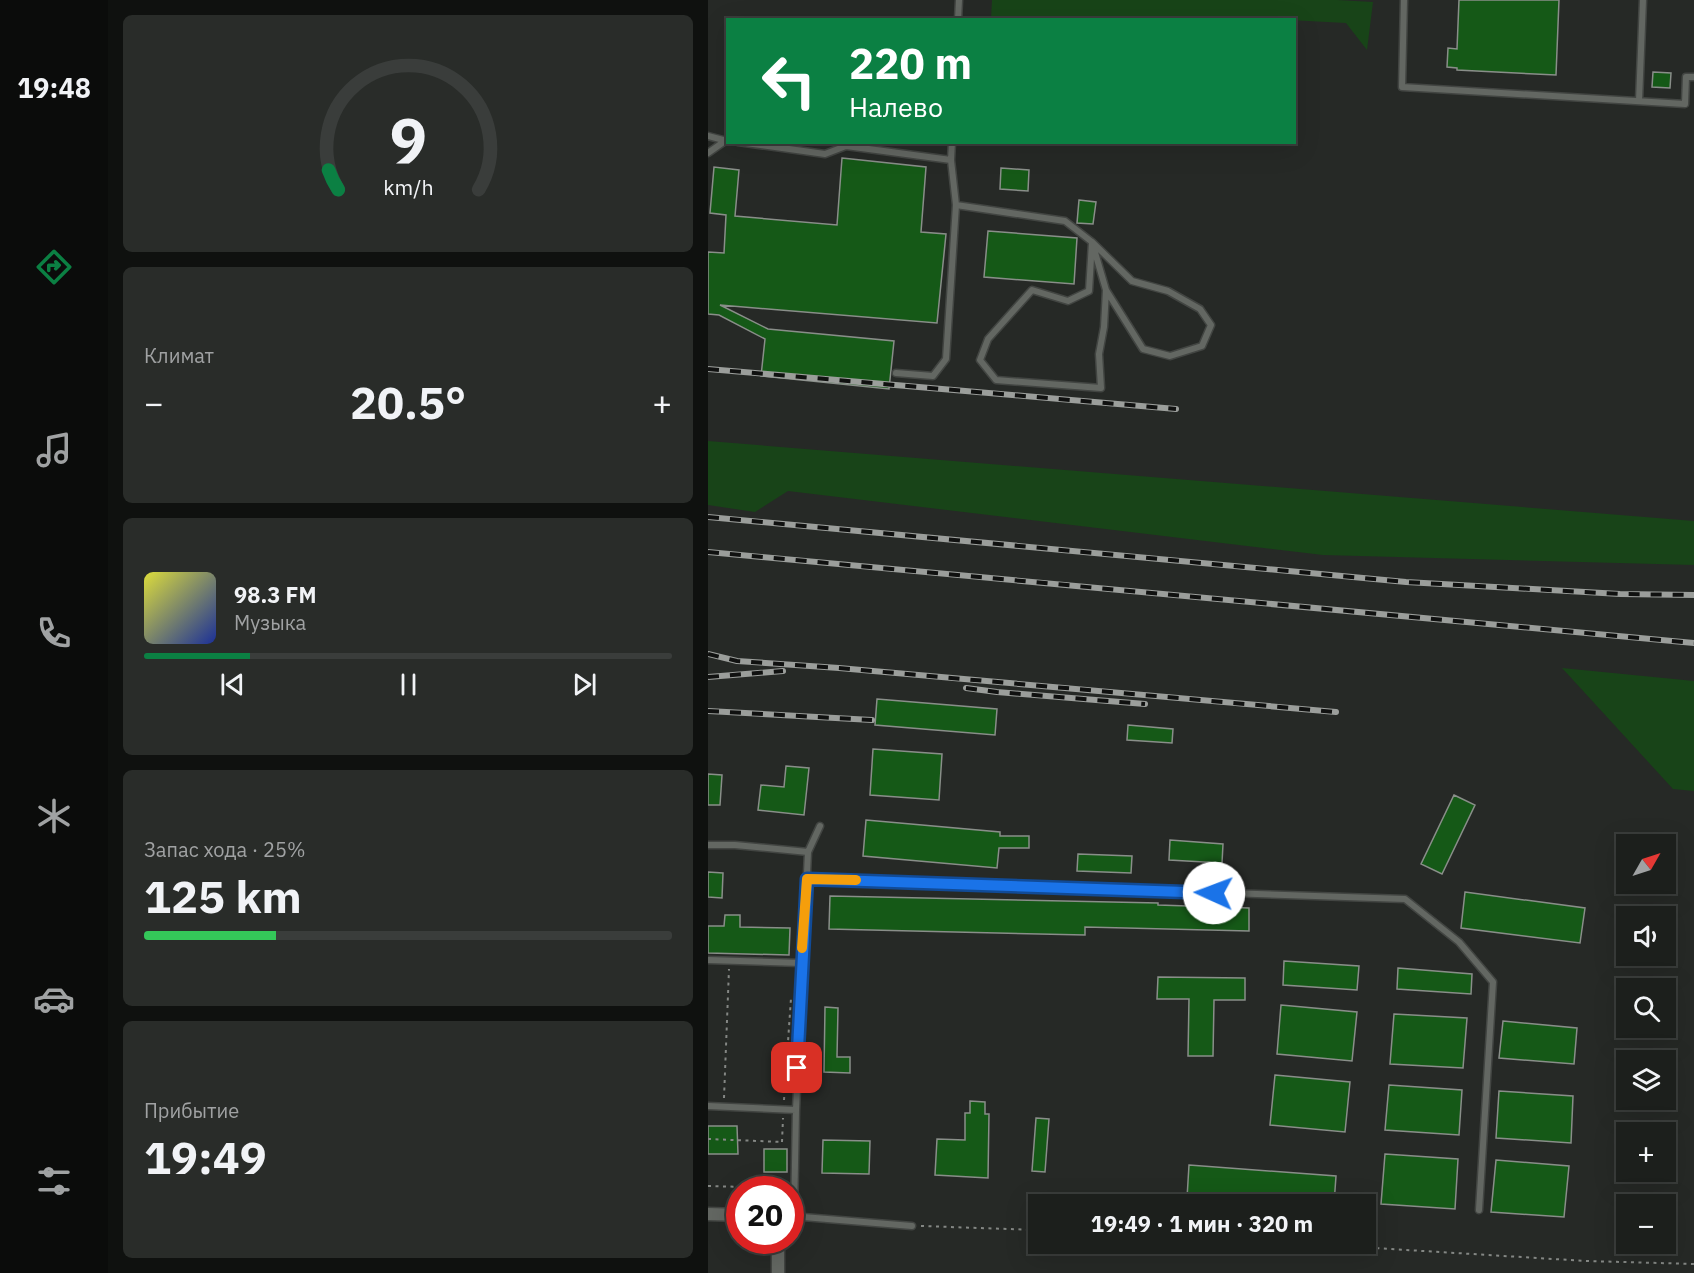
<!DOCTYPE html>
<html lang="ru">
<head>
<meta charset="utf-8">
<style>
	:root { --surface:#1c1f1c; --page:#292c29; --text:#f1f3f6; --muted:#a0a2a3; --line:#3a3d3b; --accent:#0b8043 }
	body { margin:0; font-family:"IBM Plex Sans",sans-serif; background:var(--page); color:var(--text); height:100vh; display:flex; flex-direction:column; font-size:22px; white-space:nowrap }
	* { box-sizing:border-box; margin:0 }
	p { font-size:20px; color:var(--muted) }
	.icon { flex:none; width:33px; height:33px; fill:none; stroke:currentColor; stroke-width:2; stroke-linecap:round; stroke-linejoin:round }
	.map { position:relative; flex:1; overflow:hidden }
	.drawer { display:flex; flex-direction:column; gap:15px; padding:15px; background:#0f110f; width:600px }
	.drawer>* { flex:none }
	.hud { position:absolute; left:18px; top:18px; width:570px; height:126px; border-radius:0px; box-shadow:0 6px 24px #0002,0 0 0 2px var(--line); background:#0b8043; color:#fff; overflow:hidden }
	.needle { width:39px; rotate:51deg }
	.buttons { position:absolute; left:908px; top:834px; display:grid; gap:12px }
	.buttons a { display:grid; place-items:center; width:60px; height:60px; border-radius:0px; background:var(--surface); box-shadow:0 6px 24px #0002,0 0 0 2px var(--line); font-size:30px }
	.speed { position:absolute; left:18px; top:1176px; display:flex; gap:12px; font-size:30px; font-weight:700; text-align:center }
	.speed>* { display:grid; place-content:center; width:78px; height:78px; border-radius:50%; background:var(--surface); box-shadow:0 6px 24px #0002,0 0 0 2px var(--line); line-height:1 }
	.speed .limit { border:9px solid #d22; background:#fff; color:#111 }
	.pin { position:absolute; display:grid; place-items:center; width:51px; height:51px; color:#fff; margin:-26px; border-radius:12px; box-shadow:0 3px 9px #0006 }
	.me { position:absolute; width:66px; margin:-33px; rotate:272deg; stroke-linejoin:round; filter:drop-shadow(0 0 4px #0008) }
	.turn { display:flex; align-items:center; gap:21px; height:126px; padding:0 24px; font-size:27px }
	.turn .icon { width:78px; height:78px; stroke-width:2.5 }
	.turn b { display:block; font-size:42px; line-height:51px }
	.big { font-size:45px; font-weight:800; line-height:1.1 }
	.drawer .widget { flex:1; display:flex; flex-direction:column; justify-content:center; gap:9px; min-width:0; padding:0 21px; border-radius:9px; background:var(--page) }
	.drawer .dial { align-items:center; gap:0 }
	.dial svg { height:156px; overflow:visible; fill:none; stroke:var(--line); stroke-width:7; stroke-linecap:round; text-anchor:middle }
	.dial text { fill:var(--text); stroke:none }
	.song { display:flex; align-items:center; gap:18px }
	.cover { width:72px; height:72px; border-radius:9px; background:linear-gradient(135deg,hsl(60 70% 55%),hsl(230 70% 35%)) }
	.played { height:6px; border-radius:3px; background:linear-gradient(90deg,var(--accent) 20%,var(--line) 20%) }
	.keys { display:flex; justify-content:space-around; direction:ltr }
	.heat { display:flex; justify-content:space-between; align-items:center; font-size:33px; direction:ltr }
	.charge { height:9px; border-radius:4px; background:linear-gradient(90deg,#34c759 25%,var(--line) 0) }
	.trip { position:absolute; left:320px; top:1194px; width:348px; height:60px; border-radius:0px; background:var(--surface); box-shadow:0 6px 24px #0002,0 0 0 2px var(--line); font-weight:800; line-height:60px; text-align:center }
	main { display:flex; flex:1; min-height:0 }
	.menu { display:flex; flex-direction:column; width:108px; justify-content:space-around; align-items:center; background:#0b0c0b; color:var(--muted) }
	.menu .icon { width:42px; height:42px }
	.menu .current { color:var(--accent) }
	.menu b { font-size:27px; color:var(--text) }
	.map>svg:first-child { display:block }
</style>
</head>
<body>
<main>
<nav class="menu">
<b>19:48</b>
<svg class="icon current" aria-label="directions" viewBox="0 0 24 24"><path d="M12 3l9 9-9 9-9-9zM9 14v-3h6M13 9l2 2-2 2"/></svg>
<svg class="icon" aria-label="music" viewBox="0 0 24 24"><path d="M9 18V5l10-2v13"/><circle cx="6" cy="18" r="3"/><circle cx="16" cy="16" r="3"/></svg>
<svg class="icon" aria-label="phone" viewBox="0 0 24 24"><path d="M5 4h4l2 5-3 2q2 4 5 5l2-3 5 2v4C11 20 4 13 5 4z"/></svg>
<svg class="icon" aria-label="climate" viewBox="0 0 24 24"><path d="M12 3v18M4 7l16 10M4 17L20 7"/></svg>
<svg class="icon" aria-label="car" viewBox="0 0 24 24"><path d="M5 17H2v-5l4-1 3-4h7l3 4 3 1v5h-3M9 17h6M6 11h13"/><circle cx="7" cy="17" r="2"/><circle cx="17" cy="17" r="2"/></svg>
<svg class="icon" aria-label="filters" viewBox="0 0 24 24"><path d="M4 7h16M4 17h16"/><circle cx="9" cy="7" r="2"/><circle cx="15" cy="17" r="2"/></svg>
</nav>
<section class="drawer">
<div class="widget dial"><svg viewBox="0 0 100 80">
<path d="M14 69A42 42 0 1 1 86 69"/>
<path d="M14 69A42 42 0 0 1 9 59" stroke="#0b8043"/>
<text x="50" y="56" font-size="32" font-weight="700">9</text>
<text x="50" y="72" font-size="11">km/h</text>
</svg></div>
<div class="widget"><p>Климат</p>
<div class="heat"><a>−</a><b class="big">20.5°</b><a>+</a></div>
</div>
<div class="widget">
<div class="song"><i class="cover"></i><div><b>98.3 FM</b><p>Музыка</p></div></div>
<div class="played"></div>
<div class="keys"><svg class="icon" aria-label="previous" viewBox="0 0 24 24"><path d="M18 5L8 12l10 7zM5 5v14"/></svg><svg class="icon" aria-label="pause" viewBox="0 0 24 24"><path d="M8 5v14M16 5v14"/></svg><svg class="icon" aria-label="next" viewBox="0 0 24 24"><path d="M6 5l10 7-10 7zM19 5v14"/></svg></div>
</div>
<div class="widget"><p>Запас хода · 25%</p><b class="big">125 km</b><div class="charge"></div></div>
<div class="widget"><p>Прибытие</p><b class="big">19:49</b></div>
</section>
<div class="map">
<svg width="986" height="1273" viewBox="0 0 986 1273">
	<rect width="100%" height="100%" fill="#262926"/>
	<path fill="#184418" d="M284,0h345l36,2 -6,48 -21,-27 -111,-6 -4,3 -240,-1z
		M0,441l986,80v44l-371,-10 -535,-64 -33,21 -47,-7z
		M854,668l132,13v110l-21,-2z"/>
	<path fill="#155917" stroke="#898e89" stroke-width="1.5" d="M751,0h100l-3,75 -99,-5v-2l-10,-1 1,-19 9,1z
		M945,72l18,1 -1,15 -18,-1z
		M134,158l84,9 -5,65 25,2 -9,89 -217,-18 48,24 126,12 -5,48 -128,-13 4,-37 -46,-24 -11,-1v-62l16,1 2,-38 -16,-2 4,-46 25,3 -4,46 102,9z
		M293,168l28,2 -1,21 -28,-2z
		M371,200l17,2 -3,22 -16,-1z
		M280,231l89,7 -3,46 -90,-7z
		M169,699l120,10 -2,26 -120,-10z
		M420,725l45,4 -1,14 -45,-3z
		M165,749l69,5 -3,46 -69,-5z
		M78,766l23,2 -5,47 -46,-5 3,-25 23,2z
		M0,774l14,1 -2,30h-12z
		M746,795l21,10 -33,69 -21,-10z
		M158,820l134,12v4h29v12h-30l-2,20 -134,-12z
		M462,840l53,4 -1,19 -53,-3z
		M370,854l54,2 -1,17 -54,-2z
		M0,872l15,1 -1,25 -14,-1z
		M757,892l120,16 -5,35 -119,-15z
		M122,896l328,7v2l91,3v23l-164,-4v8l-256,-6z
		M17,915h15v12l50,1 -1,27 -81,-2v-27h16z
		M576,961l75,5 -2,24 -74,-5z
		M690,968l74,6 -1,20 -74,-5z
		M450,977l87,1v22h-31l-1,56h-25l1,-57h-32z
		M573,1005l76,7 -5,49 -75,-7z
		M117,1007l13,1 -1,49h13v16l-26,-1z
		M686,1014l73,4 -4,50 -73,-4z
		M795,1021l74,7 -3,36 -75,-6z
		M567,1075l75,7 -5,50 -75,-7z
		M681,1085l73,5 -3,45 -74,-5z
		M791,1091l74,5 -2,47 -75,-5z
		M262,1101l15,1v12h4l-1,64 -53,-3 2,-36 28,1v-27h5z
		M328,1118l13,1 -4,53 -13,-1z
		M0,1126h29l1,28h-30z
		M115,1140l47,1 -1,33 -47,-1z
		M56,1149h23v23h-23z
		M677,1154l73,5 -3,50 -74,-5z
		M788,1160l73,6 -5,51 -73,-5z
		M481,1165l147,11 -2,28h-61l-86,-6z"/>
	<g fill="none" stroke-linecap="round" stroke-linejoin="round">
		<g stroke="#424542" stroke-width="9">
			<path id="lane" d="M696,0l-2,87 283,17 1,-27h8
				M250,20l1,-20
				M931,101l4,-101
				M0,136l19,5
				M30,142l87,12 21,-8 105,14 1,-18
				M0,153l17,-12
				M248,205l109,16 27,21 14,48 37,59 27,7 32,-10 9,-21 -11,-16 -32,-18 -36,-10 -40,-39 -3,49 -21,10 -36,-11 -44,49 -8,21 16,20 105,8 -2,-34 5,-27 2,-37
				M188,373l37,3 13,-17 10,-154 -5,-45
				M0,845h27l73,7
				M99,879l598,20 54,43 34,40 -14,228
				M0,960l93,3
				M0,1106l88,4
				M83,1216l121,10
				M86,1216l2,-106 12,-258 12,-26"/>
		</g>
		<g stroke="#424542" stroke-width="15">
			<path id="street" d="M0,1214l32,1
				M70,1273v-33"/>
		</g>
		<path stroke="#848784" stroke-width="2" stroke-dasharray="3 4.5" stroke-linecap="butt" d="M16,1098l5,-129
			M76,1100l7,-102
			M0,1139l75,3
			M74,1142l1,-24
			M0,1186l78,2
			M213,1226l117,4
			M601,1244l277,17 108,3"/>
		<use href="#lane" stroke="#636762" stroke-width="6"/>
		<use href="#street" stroke="#636762" stroke-width="12"/>
		<g stroke="#9b9e9b" stroke-width="6">
			<path id="rail" d="M0,369l468,40
				M0,517l698,65 214,12 74,1
				M0,552l986,91
				M0,654l29,7 102,7 497,44
				M0,677l75,-6
				M258,688l31,4 148,12
				M0,711l164,9"/>
		</g>
		<use href="#rail" stroke="#101110" stroke-width="4" stroke-dasharray="11" stroke-linecap="butt"/>
	</g>
	<g fill="none" stroke-linecap="round" stroke-linejoin="round">
		<g stroke="#114b97" stroke-width="15">
			<path id="route" d="M89,1068l10,-189 407,14"/>
		</g>
		<use href="#route" stroke="#1a73e8" stroke-width="10"/>
		<path stroke="#f59e0b" stroke-width="10" d="M94,948l5,-69 49,1"/>
	</g>
</svg>
<div class="buttons">
<a><svg class="needle" viewBox="-14 -14 28 28"><path d="M0-13l5 13h-10z" fill="#e53935"/><path d="M0 13l5-13h-10z" fill="#a0a2a3"/></svg></a>
<a><svg class="icon" aria-label="sound" viewBox="0 0 24 24"><path d="M4 9h4l5-4v14l-5-4H4zM17 9q2 3 0 6"/></svg></a>
<a><svg class="icon" aria-label="search" viewBox="0 0 24 24"><circle cx="10" cy="10" r="6"/><path d="M15 15l6 6"/></svg></a>
<a><svg class="icon" aria-label="layers" viewBox="0 0 24 24"><path d="M12 4l9 5-9 5-9-5zM3 14l9 5 9-5"/></svg></a>
<a>+</a>
<a>−</a>
</div>
<div class="speed"><div class="limit">20</div></div>
<div class="pin" style="left:89px;top:1068px;background:#d93025"><svg class="icon" aria-label="arrive" viewBox="0 0 24 24"><path d="M6 21V4h12l-3 4 3 4H6"/></svg></div>
<svg class="me" style="left:506px;top:893px" viewBox="-20 -20 40 40"><circle r="19" fill="#fff"/><path d="M0-13L10 11 0 6-10 11z" fill="#1a73e8"/></svg>
<div class="trip">19:49 · 1 мин · 320 m</div>
<div class="hud">
<div class="turn"><svg class="icon" aria-label="left" viewBox="0 0 24 24"><path d="M17 20v-9H6M10 6l-5 5 5 5"/></svg><div><b>220 m</b>Налево</div></div>
</div>
</div>
</main>
</body>
</html>
